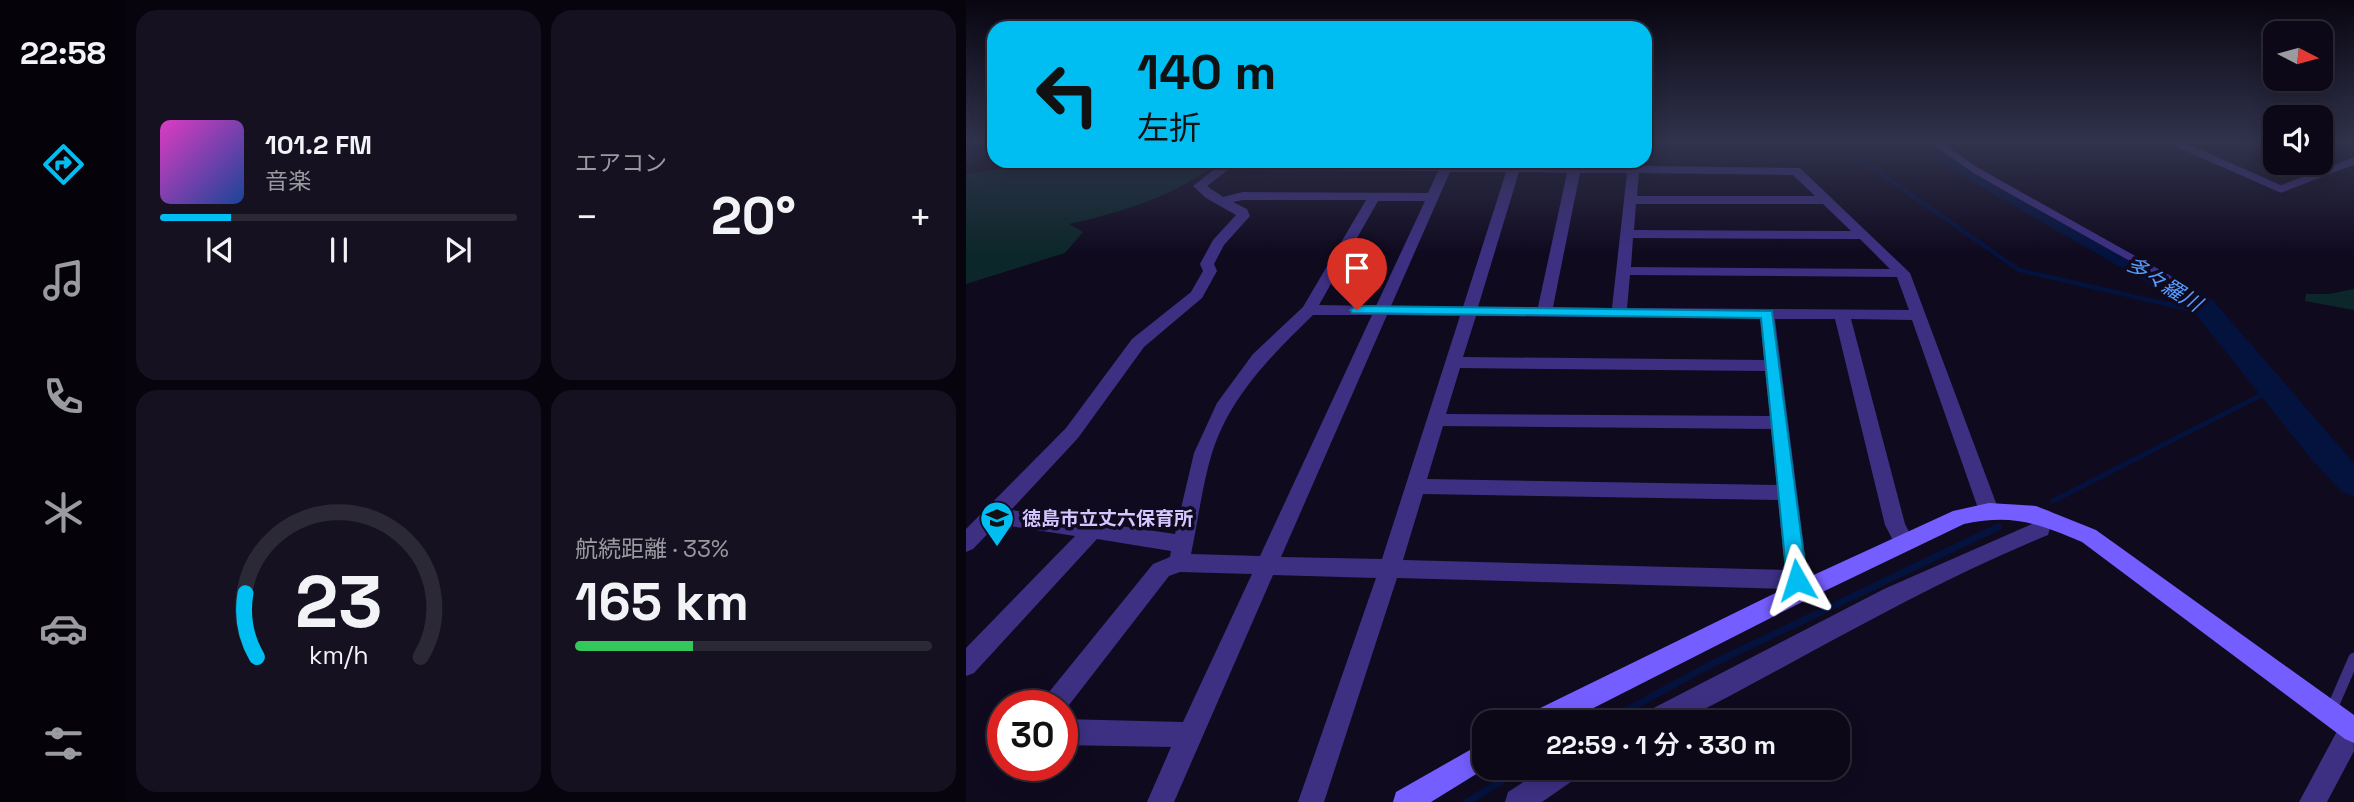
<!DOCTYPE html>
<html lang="ja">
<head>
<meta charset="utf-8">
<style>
	:root { --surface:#0c0817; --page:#151120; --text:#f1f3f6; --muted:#9a9aa1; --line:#2c2936; --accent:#00bdf2 }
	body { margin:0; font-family:"Space Grotesk","Noto Sans JP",sans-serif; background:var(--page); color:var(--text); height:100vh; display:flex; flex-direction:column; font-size:26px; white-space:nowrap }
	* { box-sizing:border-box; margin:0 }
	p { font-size:23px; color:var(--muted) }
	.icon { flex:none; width:38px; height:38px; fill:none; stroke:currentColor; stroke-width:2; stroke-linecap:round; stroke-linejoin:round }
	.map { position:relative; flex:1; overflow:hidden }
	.details { display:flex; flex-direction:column; gap:10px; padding:10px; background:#07040d; width:840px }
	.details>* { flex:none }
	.top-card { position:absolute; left:21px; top:21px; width:665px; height:147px; border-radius:21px; box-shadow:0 4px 18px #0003,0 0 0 2px var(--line); background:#00bdf2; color:#111; overflow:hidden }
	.needle { width:46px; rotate:96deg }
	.fabs { position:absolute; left:1297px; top:21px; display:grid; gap:14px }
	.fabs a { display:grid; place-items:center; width:70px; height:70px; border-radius:14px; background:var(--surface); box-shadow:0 4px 18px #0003,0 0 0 2px var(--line); font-size:35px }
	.speed { position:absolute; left:21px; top:690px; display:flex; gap:14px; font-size:35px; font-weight:700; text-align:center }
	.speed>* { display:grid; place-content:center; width:91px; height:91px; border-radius:50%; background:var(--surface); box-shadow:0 4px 18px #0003,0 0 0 2px var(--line); line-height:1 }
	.speed .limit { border:10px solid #d22; background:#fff; color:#111 }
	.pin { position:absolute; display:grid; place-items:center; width:60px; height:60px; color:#fff; margin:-72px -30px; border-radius:50% 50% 50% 0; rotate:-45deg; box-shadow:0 0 7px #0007 }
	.pin .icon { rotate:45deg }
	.me { position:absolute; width:77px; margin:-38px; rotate:354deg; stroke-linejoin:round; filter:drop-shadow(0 0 5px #0008) }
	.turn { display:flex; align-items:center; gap:24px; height:147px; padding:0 35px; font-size:32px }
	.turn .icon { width:91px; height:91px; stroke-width:2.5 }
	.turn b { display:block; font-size:49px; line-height:60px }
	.big { font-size:52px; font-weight:600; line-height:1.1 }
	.details .card { flex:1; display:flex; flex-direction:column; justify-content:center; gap:10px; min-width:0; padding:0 24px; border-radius:21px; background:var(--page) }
	.details .dial { align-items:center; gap:0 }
	.dial svg { height:182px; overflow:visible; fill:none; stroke:var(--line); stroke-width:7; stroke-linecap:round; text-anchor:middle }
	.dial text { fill:var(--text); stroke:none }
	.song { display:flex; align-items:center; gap:21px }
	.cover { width:84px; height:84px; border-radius:10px; background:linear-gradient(135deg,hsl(310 70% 55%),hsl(220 70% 35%)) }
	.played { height:7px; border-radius:4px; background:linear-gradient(90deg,var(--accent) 20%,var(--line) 20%) }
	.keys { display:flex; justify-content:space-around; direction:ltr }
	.heat { display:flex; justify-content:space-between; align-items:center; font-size:38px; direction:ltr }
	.charge { height:10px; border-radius:5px; background:linear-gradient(90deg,#34c759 33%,var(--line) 0) }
	.details .tiles { flex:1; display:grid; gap:10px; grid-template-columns:repeat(2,1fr) }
	.trip { position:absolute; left:506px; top:710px; width:378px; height:70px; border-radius:21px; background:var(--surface); box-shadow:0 4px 18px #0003,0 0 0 2px var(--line); font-weight:600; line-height:70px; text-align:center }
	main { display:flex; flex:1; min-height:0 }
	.tab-bar { display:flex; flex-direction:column; width:126px; justify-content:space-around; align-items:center; background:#050309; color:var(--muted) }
	.tab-bar .icon { width:49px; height:49px }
	.tab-bar .current { color:var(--accent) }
	.tab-bar b { font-size:32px; color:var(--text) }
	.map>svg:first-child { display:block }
</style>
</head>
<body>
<main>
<nav class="tab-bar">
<b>22:58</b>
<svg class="icon current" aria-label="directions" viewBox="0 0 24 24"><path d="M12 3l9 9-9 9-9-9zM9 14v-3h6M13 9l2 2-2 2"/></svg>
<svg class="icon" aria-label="music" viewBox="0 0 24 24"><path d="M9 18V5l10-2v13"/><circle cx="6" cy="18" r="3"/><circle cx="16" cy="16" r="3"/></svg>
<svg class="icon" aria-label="phone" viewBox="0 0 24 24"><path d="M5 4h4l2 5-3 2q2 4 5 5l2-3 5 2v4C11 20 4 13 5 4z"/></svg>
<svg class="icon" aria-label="climate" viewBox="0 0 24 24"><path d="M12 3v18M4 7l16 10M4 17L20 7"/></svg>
<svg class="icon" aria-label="car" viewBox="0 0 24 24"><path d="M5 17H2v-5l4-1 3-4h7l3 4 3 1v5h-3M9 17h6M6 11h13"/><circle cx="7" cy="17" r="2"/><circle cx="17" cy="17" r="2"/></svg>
<svg class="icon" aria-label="filters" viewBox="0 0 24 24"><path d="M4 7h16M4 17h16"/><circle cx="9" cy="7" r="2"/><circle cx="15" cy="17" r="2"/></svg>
</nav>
<section class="details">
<div class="tiles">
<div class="card">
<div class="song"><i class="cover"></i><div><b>101.2 FM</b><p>音楽</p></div></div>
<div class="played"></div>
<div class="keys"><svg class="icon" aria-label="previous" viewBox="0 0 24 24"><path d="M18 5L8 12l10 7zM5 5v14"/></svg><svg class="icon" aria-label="pause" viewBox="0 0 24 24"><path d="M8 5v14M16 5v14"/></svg><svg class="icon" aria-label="next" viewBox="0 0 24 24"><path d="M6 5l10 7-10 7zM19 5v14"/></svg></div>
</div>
<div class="card"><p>エアコン</p>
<div class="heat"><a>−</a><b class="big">20°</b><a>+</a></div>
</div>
<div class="card dial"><svg viewBox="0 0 100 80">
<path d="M14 69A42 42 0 1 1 86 69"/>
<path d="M14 69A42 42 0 0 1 9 41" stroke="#00bdf2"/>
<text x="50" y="56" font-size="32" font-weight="700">23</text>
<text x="50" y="72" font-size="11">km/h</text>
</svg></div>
<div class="card"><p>航続距離 · 33%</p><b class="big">165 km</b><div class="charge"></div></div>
</div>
</section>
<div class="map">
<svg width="1388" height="802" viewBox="0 0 1388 802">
	<rect width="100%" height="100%" fill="#100a1f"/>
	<path fill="#0c2729" d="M90,161h166c-50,35 -94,50 -153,63l14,8 -18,21 -99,31v-110z
		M1388,289v21l-49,-9 1,-7h23z"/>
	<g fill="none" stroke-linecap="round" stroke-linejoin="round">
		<path stroke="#04123e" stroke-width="4.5" d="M868,141l185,129 143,33"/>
		<path stroke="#04123e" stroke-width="5" d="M1189,301l58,14
			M1087,501l218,-111"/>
		<path stroke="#04123e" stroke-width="7" d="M637,723l105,-57 290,-139
			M501,802l56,-34"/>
		<path fill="#04123e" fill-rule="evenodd" d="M950,141h23l32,24 238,131 145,167v33l-12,-4 -30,-32 -121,-152 -234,-135z"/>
		<path stroke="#3d3083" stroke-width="7" d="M968,141l41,29 194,109
			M1206,141l109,48 73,-28"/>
		<path stroke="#3d3083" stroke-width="11" d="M1365,711l23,-53"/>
		<path fill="#3d3083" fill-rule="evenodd" d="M259,161l217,3 1,-3h12l-2,3 56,1 1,-4h12l-1,4h48l1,-4h12l-1,4 219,3 110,105 89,238 -3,6 -7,2 -7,-2 -3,-6 -67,-191 -61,-1 54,205 9,18 -3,6 -7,3 -7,-3 -12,-23 -50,-206h-60l33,261 5,11 -3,7 -8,3 -8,-3 -4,-9 -393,-11 -73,224h-26l78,-224 -103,-3 -99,227h-27l24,-55 -109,-2v-26l121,3 69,-148 -72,-2 -11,4 -107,138v-9h-20l3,-8 108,-133 17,-7 1,-6 -74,-12 -123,134 -8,3v-28l109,-112 -78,-12 -24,25 -7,3v-23l100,-101 66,-89 59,-47 12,-21 -3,-7 13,-24 23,-25 -30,-17 -13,-12zM262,170l210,1 -10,22 -185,-1 -20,5 -16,-11zM484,172h56l-43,135 -72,-1zM553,172l48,1 -29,134h-60zM614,173h47l-15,135 -59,-1zM673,173l154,2 22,21h-178zM277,200h123l-63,107 -50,47 -36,49 -23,50 -19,81 -164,-24 67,-72 66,-91 58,-49 15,-27 -3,-7 10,-19 26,-29 -3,-7 -14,-7zM412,201h47l-49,105 -57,-1zM670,204h187l28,27 -217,-1zM667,238l227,1 30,30 -259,-2zM664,275l267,2 12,33 -282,-2zM347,315h59l-112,241 -69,-2c7,-33 11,-68 21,-101 18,-57 60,-98 101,-138zM421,315l73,1 -78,243 -101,-2zM510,316l284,2 4,42 -301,-3zM494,368l305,3 5,45 -324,-2zM477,426l328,3 6,56 -350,-6zM457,494l355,6 7,70 -382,-10z
			M1077,509l7,2 3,6 -5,18c-129,53 -247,125 -370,188h-39l3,-9 242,-125 148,-65 4,-13z
			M1386,716l2,35 -27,51h-28l44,-82z
			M579,768h37l-4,9 -36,25h-37l3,-10z"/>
		<path fill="#755eff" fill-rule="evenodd" d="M1023,503l47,3 60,24 258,185v28l-9,-4 -263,-197c-45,-19 -69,-28 -118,-18l-154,74 -246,125h-39l3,-9 266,-130 159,-73z
			M518,742v26h2l-55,34h-38l3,-10z"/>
	</g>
	<linearGradient id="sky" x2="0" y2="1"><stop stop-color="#090611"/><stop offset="0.56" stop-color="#31334d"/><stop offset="1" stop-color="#31334d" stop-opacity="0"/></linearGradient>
	<rect width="1388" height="253" fill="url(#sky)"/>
	<path fill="#00bdf2" stroke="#007b9d" stroke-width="2" d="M391,306l415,5 35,269 -3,6 -7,2 -7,-2 -3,-6 -26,-262 -409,-5 -2,-3z"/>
	<defs>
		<g id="school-pin" transform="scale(1.75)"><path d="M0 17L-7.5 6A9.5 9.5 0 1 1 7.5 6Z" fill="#00bdf2" stroke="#100a1f"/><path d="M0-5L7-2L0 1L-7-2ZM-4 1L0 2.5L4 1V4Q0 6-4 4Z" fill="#111"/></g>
	</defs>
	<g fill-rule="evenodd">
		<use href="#school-pin" x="31" y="518"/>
	</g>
	<g text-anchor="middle" stroke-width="7" stroke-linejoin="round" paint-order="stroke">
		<g font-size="19" font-weight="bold" fill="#d4c7ff" stroke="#100a1f" text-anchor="start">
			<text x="56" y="525">徳島市立丈六保育所</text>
		</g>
		<g font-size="21" font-style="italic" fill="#559cff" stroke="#100a1f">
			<text transform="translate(1198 284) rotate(32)" y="7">多々羅川</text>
		</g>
	</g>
</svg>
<div class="fabs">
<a><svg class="needle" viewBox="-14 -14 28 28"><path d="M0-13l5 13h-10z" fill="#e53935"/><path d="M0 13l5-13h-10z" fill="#9a9aa1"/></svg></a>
<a><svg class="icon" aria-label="sound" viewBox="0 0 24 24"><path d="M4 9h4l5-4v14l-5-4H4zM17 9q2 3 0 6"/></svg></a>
</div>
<div class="speed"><div class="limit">30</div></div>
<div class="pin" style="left:391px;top:310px;background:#d93025"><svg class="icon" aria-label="arrive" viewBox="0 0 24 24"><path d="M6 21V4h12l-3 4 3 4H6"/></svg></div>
<svg class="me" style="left:831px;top:580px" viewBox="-20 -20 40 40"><path d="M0-17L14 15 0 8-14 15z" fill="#00bdf2" stroke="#fff" stroke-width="4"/></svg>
<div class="trip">22:59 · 1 分 · 330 m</div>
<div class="top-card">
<div class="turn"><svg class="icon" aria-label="left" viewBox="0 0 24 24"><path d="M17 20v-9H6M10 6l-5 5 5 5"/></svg><div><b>140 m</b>左折</div></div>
</div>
</div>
</main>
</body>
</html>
